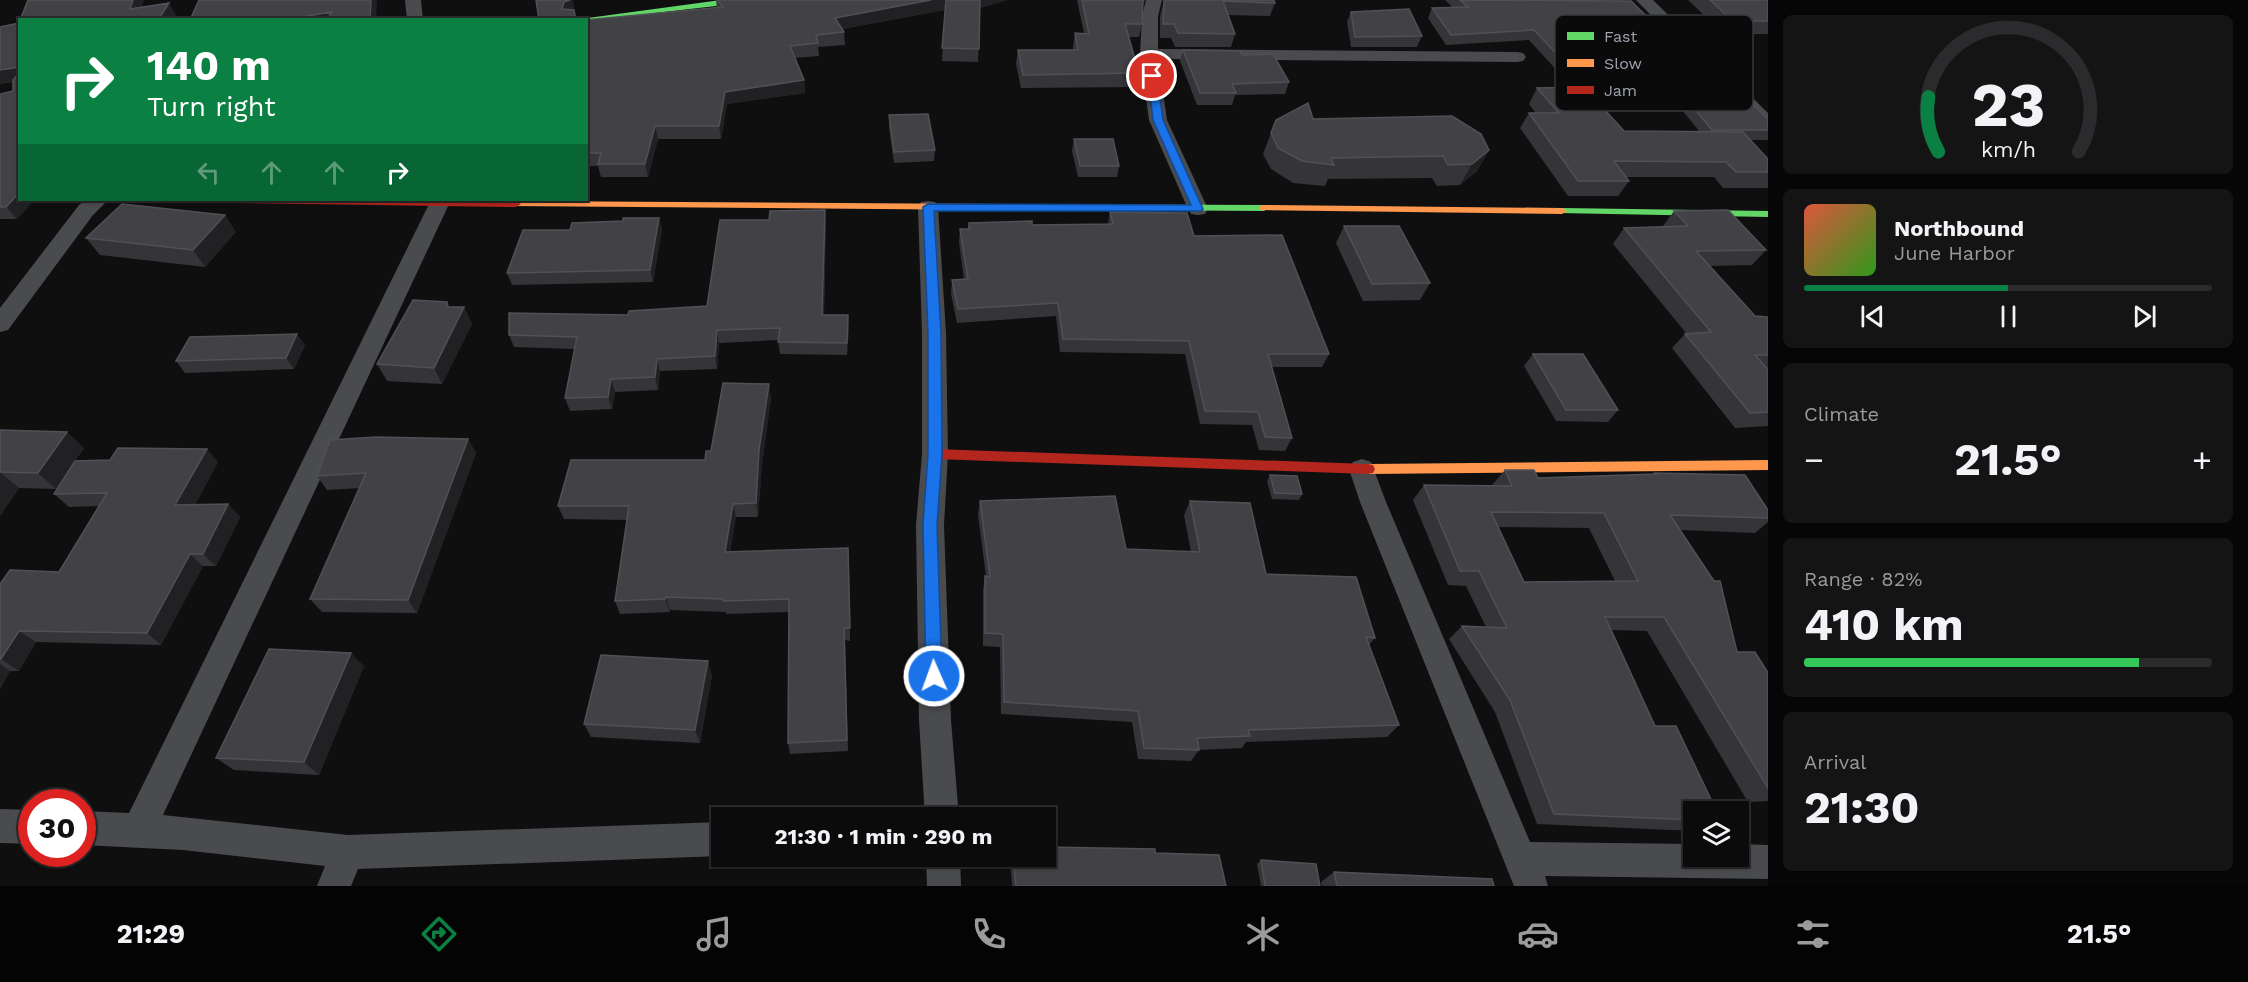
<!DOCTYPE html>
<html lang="en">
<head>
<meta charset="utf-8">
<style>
	:root { --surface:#0b0b0c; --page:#141415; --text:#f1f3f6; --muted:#9a9b9d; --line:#2b2b2d; --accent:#0b8043 }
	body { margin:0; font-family:"Work Sans",sans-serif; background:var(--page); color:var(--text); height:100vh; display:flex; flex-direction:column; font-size:22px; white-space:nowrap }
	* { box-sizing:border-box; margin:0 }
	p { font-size:20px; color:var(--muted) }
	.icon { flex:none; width:33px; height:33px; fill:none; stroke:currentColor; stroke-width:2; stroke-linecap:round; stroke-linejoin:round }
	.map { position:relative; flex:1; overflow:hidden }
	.sheet { display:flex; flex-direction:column; gap:15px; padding:15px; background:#060607; width:480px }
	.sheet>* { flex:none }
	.hud { position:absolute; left:18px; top:18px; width:570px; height:183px; border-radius:0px; box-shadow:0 2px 4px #0004,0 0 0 2px var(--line); background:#0b8043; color:#fff; overflow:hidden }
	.fabs { position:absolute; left:1683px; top:801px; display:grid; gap:12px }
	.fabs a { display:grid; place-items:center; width:66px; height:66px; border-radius:0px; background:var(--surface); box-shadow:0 2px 4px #0004,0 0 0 2px var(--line); font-size:30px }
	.speed { position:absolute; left:18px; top:789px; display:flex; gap:12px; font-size:30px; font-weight:700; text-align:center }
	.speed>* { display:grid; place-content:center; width:78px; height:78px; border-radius:50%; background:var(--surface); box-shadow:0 2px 4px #0004,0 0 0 2px var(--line); line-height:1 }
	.speed .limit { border:9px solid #d22; background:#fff; color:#111 }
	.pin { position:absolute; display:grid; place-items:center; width:51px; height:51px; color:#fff; margin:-26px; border:3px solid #fff; border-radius:50%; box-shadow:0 2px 6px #0007 }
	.me { position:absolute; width:66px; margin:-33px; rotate:358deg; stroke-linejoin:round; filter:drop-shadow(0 0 4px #0008) }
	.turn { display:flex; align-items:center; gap:21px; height:126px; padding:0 30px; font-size:27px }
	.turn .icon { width:78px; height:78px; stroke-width:2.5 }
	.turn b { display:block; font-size:42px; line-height:51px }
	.lanes { display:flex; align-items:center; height:57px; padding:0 30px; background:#0003; justify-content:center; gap:30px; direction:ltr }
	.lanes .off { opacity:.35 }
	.big { font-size:45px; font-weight:700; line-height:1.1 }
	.sheet .tile { flex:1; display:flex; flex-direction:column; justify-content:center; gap:9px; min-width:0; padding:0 21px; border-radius:9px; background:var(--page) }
	.sheet .dial { align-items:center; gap:0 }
	.dial svg { height:156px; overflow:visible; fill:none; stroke:var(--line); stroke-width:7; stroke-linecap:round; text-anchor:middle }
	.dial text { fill:var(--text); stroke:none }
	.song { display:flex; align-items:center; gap:18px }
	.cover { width:72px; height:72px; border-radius:9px; background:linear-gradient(135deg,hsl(10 70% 55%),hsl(110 70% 35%)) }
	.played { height:6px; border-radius:3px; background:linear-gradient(90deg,var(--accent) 50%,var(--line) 50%) }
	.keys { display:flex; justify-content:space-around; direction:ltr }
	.heat { display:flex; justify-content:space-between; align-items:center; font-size:33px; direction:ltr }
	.charge { height:9px; border-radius:4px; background:linear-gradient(90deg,#34c759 82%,var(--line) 0) }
	.trip { position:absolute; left:711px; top:807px; width:345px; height:60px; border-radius:0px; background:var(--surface); box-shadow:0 2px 4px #0004,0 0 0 2px var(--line); font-weight:700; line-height:60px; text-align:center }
	.tab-bar { display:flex; height:96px; justify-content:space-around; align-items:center; background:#040405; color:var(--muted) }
	.tab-bar .icon { width:42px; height:42px }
	.tab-bar .selected { color:var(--accent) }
	.tab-bar b { font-size:27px; color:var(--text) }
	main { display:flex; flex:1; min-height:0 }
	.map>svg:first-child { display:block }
</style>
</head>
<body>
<main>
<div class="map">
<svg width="1768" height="886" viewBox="0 0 1768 886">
	<rect width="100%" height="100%" fill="#0f0f10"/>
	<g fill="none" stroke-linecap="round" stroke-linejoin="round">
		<path fill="#4a4b4e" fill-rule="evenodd" d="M405,0h16l2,20h-16z
			M1146,0h16l-4,16v33l359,3 6,1 3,4 -3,4 -6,1 -359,-3 9,61 41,89 -3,5 -7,1 -7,-1 -3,-5 -39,-89 -9,-66 2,-38z
			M1636,0h17l115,113v16l-7,-2z
			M86,200h22l-15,15 -85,115 -8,2v-24l79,-103z
			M431,200h18l1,2 -287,613 185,20 374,-13v34l-364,13 -7,17h-34l8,-20 -142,-16 -101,-5v-34l47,2z
			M928,201l7,1 3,5 8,126 2,121 -4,71 7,195 8,98h-34l-6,-98 -3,-195 6,-71v-121l-4,-126 3,-5z
			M1362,459l9,3 15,40 144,340 164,2v12h44v-12l30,1v34l-223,-3 3,10h-34l-154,-384 -11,-33 4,-7z
			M0,809l32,1v34l-32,-1z
			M926,856h34l1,30h-34z"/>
		<path fill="#63d668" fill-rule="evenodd" d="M721,0h25l-4,3 -156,18v-1h-13z
			M993,204l271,1 5,3 -5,3 -275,-2v-4z
			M1562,208l206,3v6l-210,-4 -1,-2z"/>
		<path fill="#ff974d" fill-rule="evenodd" d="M516,201l477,3 5,3 -5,3 -481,-4v-4z
			M1264,205l298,3 5,3 -5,3 -302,-4v-4z
			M1768,460v10l-400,4 -5,-1 -2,-4 2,-4 5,-1z"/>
		<path fill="#b3261e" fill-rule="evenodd" d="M230,200l286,1 5,3 -5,3 -281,-4z
			M935,449l433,15 5,1 2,4 -2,4 -5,1 -433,-15 -5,-1 -2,-4 2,-4z"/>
	</g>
	<path fill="#353539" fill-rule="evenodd" d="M716,0h291l-27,8 -2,54 -36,-1 3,-51 -103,19 2,3 1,13 -27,2 1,9 -24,2 9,22 1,13 -78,11 -6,35h-63l-10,38h-47l-3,-11h-12v-146l131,-12z
		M1077,0h68l-3,8v16l-3,13h-10l10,36 -3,14 -115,1 -5,-24 2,-14h55v-3l2,-14h9z
		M1164,0l111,3 -5,13 -42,-1 7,19 -4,13h-56l-4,-9h-11v-22z
		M1445,0h148l75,37 -7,10 -65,-1 38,39 -7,10 -35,1 32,35h75l-21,-26 6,-9h6l-29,-37 6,-9 62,39 39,30v21h-18l18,19v29h-45l-9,-11h-88l3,4 -11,15h-50l-48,-68 9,-15h7l-7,-9 8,-16 35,-1 -43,-47 -83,5 -18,-27 4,-10h21z
		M1688,0h80v34h-44z
		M1351,12l71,24 -5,11h-66l-4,-25z
		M19,23l1,177h14l-17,19h-17v-124l13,-4v-9l-13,2v-57z
		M1183,50l59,5 47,27 -4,12 -50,1 -3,10h-35l-17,-44z
		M889,115l46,35 -1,11 -40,2 -5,-36z
		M1313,119l176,31 -12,21 -17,14 -23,1 -5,-8 -104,1 -3,7 -32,-3 -22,-14 -8,-15 8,-21z
		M1074,139l45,27 -2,11h-39l-6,-26z
		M1674,211l92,39 -14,15 -43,1 46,50 13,1v109l-33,2 -63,-80 14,-15 -73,-89 11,-16 40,-1 -1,-1z
		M1110,212l84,24 135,118 -7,13h-50l20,71 -7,13 -26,-1 -7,-25 -52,-1 -15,-70 -125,-2 -4,-36 -99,7 -6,-29 1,-14 12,-1 -5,-37 1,-13h8l1,-6 63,2 76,-1z
		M659,218l3,11 -9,53 -141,3 -5,-12 63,-43 53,-9z
		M826,223l-2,92h24l1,13 -2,27 -67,-1 -2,-14 -59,3 -2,26 -57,2 -2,19 -43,2 -3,17 -42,2 -5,-13 10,-49 -61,-2 -5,-12 119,-20 79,-9z
		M1344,226l86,57 -10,17 -57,1 -27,-58z
		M236,232l-31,35 -105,-12 -14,-17z
		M447,302l3,5h14l8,17 -30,60 -55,-3 -10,-17z
		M305,345l-11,24 -109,4 -9,-12z
		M1533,354l85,56 -10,12 -52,-1 -32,-55z
		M771,398l-9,66 -4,53h-22l-6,34 119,10 1,80 -5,-1 3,111 -58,3 -2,-11 1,-131 -63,2v-2l-56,-2v2l-50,2 -5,-13 12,-81 -63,-1 -6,-13 147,-46 6,-9z
		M0,430l84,18 -9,13 143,1 -23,43 33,-1 12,13 -24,49h-13l-42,79 -125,-3 -17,29h-9l-10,18v-105l59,-12 40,-66 -30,1 -15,-13 19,-30 -17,25 -37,-1 -19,28z
		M468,439l8,14 -59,160 -95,-1 -12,-13 50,-111 -33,2 -10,-14z
		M1505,470l33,8 115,-4 2,-1 113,37v12l-13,11 -74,-3 56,122 31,21v128l-20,1 -101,-171 -35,-1 82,182v19l-157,-7 -42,-112 -46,-73 13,-13 24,1 -20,-41 -18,-1 -35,-85 11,-15h68zM1498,527l91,1 26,53 -91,1z
		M1270,475l32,19 -3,6 -27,-1 -5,-18z
		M980,501l146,48 65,3 -7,-37 6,-14 76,73 109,64 -6,7 30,80 -12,12 -141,5 -4,6 -43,2 -8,11 -53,-2 -6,-37 -131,-8 -1,-67 -17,-1v-56l2,-14h1l-8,-61z
		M364,666l-45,109 -85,-5 -18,-12z
		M712,675l-12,68 -109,-6 -7,-13z
		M1155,853l71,33h-214l-2,-30h36z
		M1261,860l59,26h-59l-4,-22z
		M1334,872l160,14h-172l-1,-4z"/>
	<path fill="#212123" d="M133,0h11l-6,20 -8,-11z
		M371,0h6l-1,20h-6z
		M570,0h3l3,20 -14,-11 2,-7z
		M931,0h15l-1,10 -110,20v-12z
		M980,0h27l-27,8z
		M169,3l7,12 -3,5h-15z
		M332,12l3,8h-52z
		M20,67v13l-20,4v-14z
		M804,80l1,13 -78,11 -6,35 -2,-13 6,-34z
		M655,126l3,13 -10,38 -3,-13z
		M1489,150l-12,21 -17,14 12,-21z
		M20,192v8h14l-17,19 -11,-12z
		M825,210l1,13 -3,105 -1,-13z
		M225,215l11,17 -31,35 -12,-17z
		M659,218l3,11 -9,53 -3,-12z
		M464,307l8,17 -30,60 -8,-16z
		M848,315l1,13 -2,27v-12z
		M717,330l2,13 -2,26 -2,-13z
		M297,334l8,11 -11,24 -8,-11z
		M657,359l3,12 -2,19 -3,-13z
		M611,379l4,13 -3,17 -4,-12z
		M769,384l2,14 -9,66 -4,53 -2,-14 3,-53z
		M67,432l17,16 -28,41 -18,-16z
		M468,439l8,14 -59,160 -9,-13z
		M207,449l11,13 -30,56 -13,-13z
		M0,472l19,16 -19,28z
		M228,504l12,13 -24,49 -13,-12z
		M733,504l3,13 -8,48 -3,-13z
		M190,554l13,12 -42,79 -14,-12z
		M666,597l4,13v2l-5,-13z
		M19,631l17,11 -17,29 -18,-12z
		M351,653l13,13 -45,109 -15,-13z
		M708,661l4,14 -12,68 -5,-13z
		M0,664l10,7 -10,18z"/>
	<path fill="#414146" stroke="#505156" stroke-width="1.5" fill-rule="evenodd" d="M28,0h105l-3,9 39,-6 -11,17h-138z
		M199,0h172l-1,20h-43l5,-8 -49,8h-93z
		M536,0h34l-6,2 -2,7 12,1 2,10h-37z
		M717,0h214l-96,18 9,14 -28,3 2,8 -28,3 14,34 -79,12 -6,34h-64l-10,38h-47l3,-11h-15v-133h-1l138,-13z
		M946,0h34l-1,49 -37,-1z
		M1082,0h61l-1,24h-17l14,49 -116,2 -5,-25h60l-3,-17 14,1z
		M1164,0h110l1,3 -52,-2 12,33 -57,-1 -4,-9h-11z
		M1460,0l171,1 37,36 -82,-1 48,49 -47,1 -53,-56 -83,5 -19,-27 36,-1z
		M1710,0h58v21h-35z
		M1409,9l13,27 -67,1 -4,-25z
		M20,21v46l-20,3v-43l19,-4z
		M1183,50l57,1 2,4 31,-1 16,28 -57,2 4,9h-36z
		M1667,50l30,1 32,38h7l32,30v11h-56l-28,-34h20z
		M20,72v120l-14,15h-6v-112l1,-1 12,-3v-11z
		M1584,87l40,44 119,1 25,27v13h-32l-10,-10 -112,-1 15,20h-51l-49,-68h30l-22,-25z
		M1308,103l5,16 139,-3 29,18 8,16 -17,14 -24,1 -5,-9 -112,2 3,7 -32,-4 -24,-13 -7,-15 5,-13z
		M928,114l7,36 -41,2 -5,-37z
		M1074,139h39l6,27h-39z
		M122,204l103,11 -32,35 -107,-12z
		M825,210l-3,105h26l-1,28 -69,-1 2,-14 -63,2 -2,26 -58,3 -2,18 -44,2 -3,18 -43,1 12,-61 -68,-2v-22l119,2 1,-4 78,-5 13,-86h49l1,-9z
		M1728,210l38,40 -70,1 59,65 13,1v38h-13l13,15v42l-18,1 -65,-79 26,-2 -87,-104 64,-2 -14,-15z
		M1110,212l77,1 7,23 88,-1 47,119h-61l24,84 -27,-1 -7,-25 -53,-1 -16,-70 -126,-2 -5,-36 -100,6 -6,-29 16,-1 -8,-50h9v-6l63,-2v4l81,-1z
		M623,218h36l-9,52 -143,3 16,-43h47l2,-7 51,-2z
		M1344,226h55l31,57 -58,1z
		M413,300l34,2v5h17l-30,61 -57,-4z
		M297,334l-11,24 -110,3 14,-24z
		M1533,354h50l35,56h-52z
		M723,383l46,1 -10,66 -3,53 -23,1 -8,48 123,-4 2,80h-6l3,112 -59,3 1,-144 -66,2v-2l-57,-2 -1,2 -50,2 14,-95h-71l13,-46h134l1,-9h5z
		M0,430l67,2 -29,41 -38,-1z
		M376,437l92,2 -60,161 -98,-1 56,-126 -49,3 13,-36z
		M118,448l89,1 -32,56 53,-1 -25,50h-13l-43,79 -128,-2 -18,28h-1v-75l10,-14 49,2 48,-79 -53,1 21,-33 35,-1z
		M1505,470h29l4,8 118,-4 -1,-1 90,2 23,35v8l-98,-3 44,66h6l17,71h18l13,21v115l-104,-171h-59l50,109h21l41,86h-23v8l-140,-6 -44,-114 -48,-74 45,2 -28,-57h-19l-36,-86 88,1zM1491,512l113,1 34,68 -114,1z
		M1270,475l27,1 5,18 -27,-1z
		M1115,496l11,53 74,3 -10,-51 60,2 16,71 90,3 19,61 -9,-1 33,88 -151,5 2,6 -53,2 2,12 -55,-2 -6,-37 -134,-9 -1,-68 -18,-1v-57l5,1 -10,-76z
		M269,649l82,4 -47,109 -88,-4z
		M601,655l107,6 -13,69 -111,-6z
		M1046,847l109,2v4l64,2 7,31h-210l-3,-30h33z
		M1261,860l55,4 4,22h-55z
		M1334,872l158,7 2,7h-157z"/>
	<path fill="#1a73e8" stroke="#114b97" stroke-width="1.5" d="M1152,73l5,3 6,44 40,89 -2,2h-267l7,122 1,121 -5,71 5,151 -2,6 -6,2 -6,-2 -2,-6 -3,-151 5,-71v-121l-5,-126 5,-3 263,1 -38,-85 -5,-44z"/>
	<rect x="1555" y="15" width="198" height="96" rx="9" fill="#0a0a0b" stroke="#37383d" stroke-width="1.5"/>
	<rect x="1567" y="32" width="27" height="8" fill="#63d668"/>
	<rect x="1567" y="59" width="27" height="8" fill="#ff974d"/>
	<rect x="1567" y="86" width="27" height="8" fill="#b3261e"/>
	<g font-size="16" fill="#a1a4b0">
		<text x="1604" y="42">Fast</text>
		<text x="1604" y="69">Slow</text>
		<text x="1604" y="96">Jam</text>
	</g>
</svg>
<div class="fabs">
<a><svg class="icon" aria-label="layers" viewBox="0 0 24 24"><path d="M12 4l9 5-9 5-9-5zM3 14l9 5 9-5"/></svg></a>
</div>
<div class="speed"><div class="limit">30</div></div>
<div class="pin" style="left:1152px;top:76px;background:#d93025"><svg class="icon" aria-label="arrive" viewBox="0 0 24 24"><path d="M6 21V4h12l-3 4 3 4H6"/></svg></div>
<svg class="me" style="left:934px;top:676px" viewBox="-20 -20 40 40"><circle r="17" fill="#1a73e8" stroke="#fff" stroke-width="3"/><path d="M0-11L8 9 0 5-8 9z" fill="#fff"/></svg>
<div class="trip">21:30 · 1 min · 290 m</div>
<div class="hud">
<div class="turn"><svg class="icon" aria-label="right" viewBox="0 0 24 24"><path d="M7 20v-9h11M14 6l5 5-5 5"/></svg><div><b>140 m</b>Turn right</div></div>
<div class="lanes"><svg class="icon off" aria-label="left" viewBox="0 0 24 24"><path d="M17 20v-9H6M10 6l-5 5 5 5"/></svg><svg class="icon off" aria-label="ahead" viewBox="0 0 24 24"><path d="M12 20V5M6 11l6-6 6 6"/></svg><svg class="icon off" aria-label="ahead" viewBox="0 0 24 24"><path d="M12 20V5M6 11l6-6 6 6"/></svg><svg class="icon" aria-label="right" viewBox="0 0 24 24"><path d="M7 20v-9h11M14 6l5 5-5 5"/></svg></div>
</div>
</div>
<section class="sheet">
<div class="tile dial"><svg viewBox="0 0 100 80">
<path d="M14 69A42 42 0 1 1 86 69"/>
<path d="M14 69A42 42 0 0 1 9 41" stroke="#0b8043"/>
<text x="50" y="56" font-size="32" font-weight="700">23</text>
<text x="50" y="72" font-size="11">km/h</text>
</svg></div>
<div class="tile">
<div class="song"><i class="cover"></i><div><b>Northbound</b><p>June Harbor</p></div></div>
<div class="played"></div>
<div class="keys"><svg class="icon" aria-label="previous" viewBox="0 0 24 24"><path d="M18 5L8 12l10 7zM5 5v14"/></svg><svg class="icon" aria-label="pause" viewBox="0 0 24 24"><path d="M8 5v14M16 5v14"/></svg><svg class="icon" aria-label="next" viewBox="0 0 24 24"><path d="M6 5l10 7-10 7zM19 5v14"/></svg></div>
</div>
<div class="tile"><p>Climate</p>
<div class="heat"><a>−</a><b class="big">21.5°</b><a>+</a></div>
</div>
<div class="tile"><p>Range · 82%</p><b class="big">410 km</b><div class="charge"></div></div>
<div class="tile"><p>Arrival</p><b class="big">21:30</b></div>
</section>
</main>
<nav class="tab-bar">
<b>21:29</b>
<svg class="icon selected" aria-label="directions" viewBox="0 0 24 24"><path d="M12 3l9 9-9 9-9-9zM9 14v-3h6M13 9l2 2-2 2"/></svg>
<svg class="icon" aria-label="music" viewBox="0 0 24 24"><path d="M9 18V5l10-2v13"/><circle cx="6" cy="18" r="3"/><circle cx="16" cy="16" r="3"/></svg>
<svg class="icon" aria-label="phone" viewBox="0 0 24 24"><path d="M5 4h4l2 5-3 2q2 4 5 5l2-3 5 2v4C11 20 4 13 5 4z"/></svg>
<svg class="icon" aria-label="climate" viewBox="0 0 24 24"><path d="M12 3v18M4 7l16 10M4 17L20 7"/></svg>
<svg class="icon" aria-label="car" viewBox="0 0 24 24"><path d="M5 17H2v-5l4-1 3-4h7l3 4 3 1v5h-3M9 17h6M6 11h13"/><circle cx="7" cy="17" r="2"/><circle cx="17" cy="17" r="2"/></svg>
<svg class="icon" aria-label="filters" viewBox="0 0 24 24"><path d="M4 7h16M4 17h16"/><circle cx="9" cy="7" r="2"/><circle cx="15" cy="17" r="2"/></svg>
<b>21.5°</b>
</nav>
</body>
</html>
